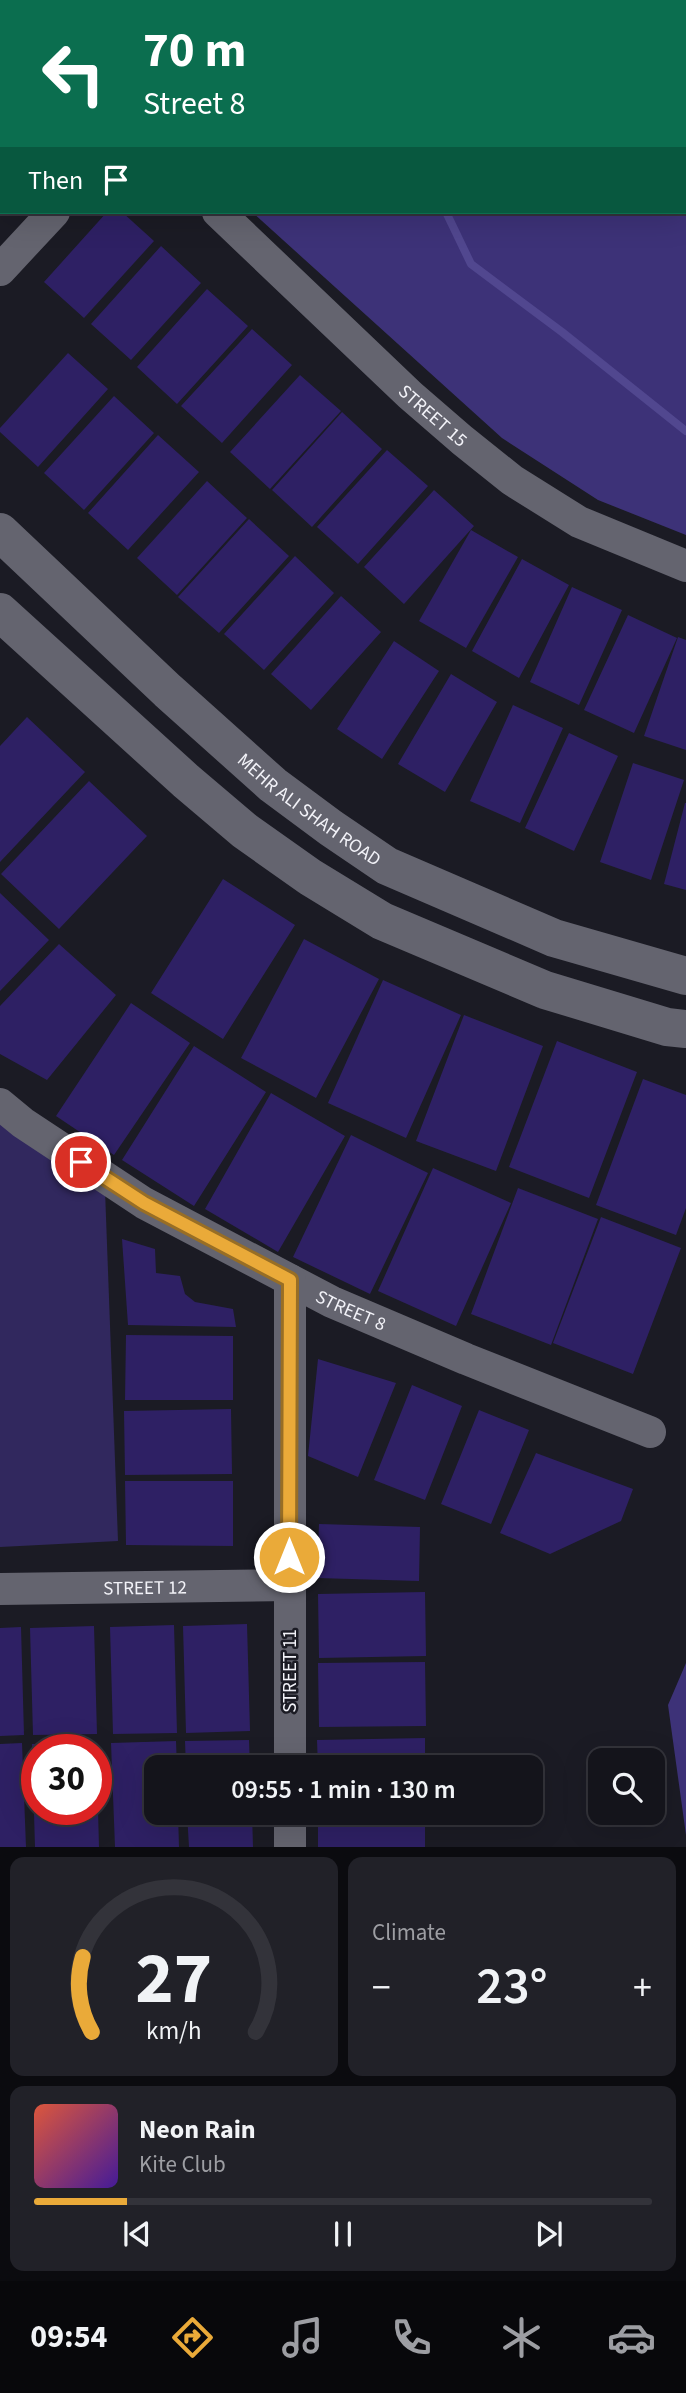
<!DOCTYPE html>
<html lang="en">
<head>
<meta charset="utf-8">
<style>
	:root { --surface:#14141b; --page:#212128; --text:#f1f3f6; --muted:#9d9ea3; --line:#33333a; --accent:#eaaa39 }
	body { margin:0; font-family:"Source Sans 3",sans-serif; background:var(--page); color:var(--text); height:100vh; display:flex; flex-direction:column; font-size:26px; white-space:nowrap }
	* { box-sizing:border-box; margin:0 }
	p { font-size:23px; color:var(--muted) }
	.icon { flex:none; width:38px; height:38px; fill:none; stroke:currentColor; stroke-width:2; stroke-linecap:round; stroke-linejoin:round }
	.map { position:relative; height:1847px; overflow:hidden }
	.side { display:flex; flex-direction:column; gap:10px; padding:10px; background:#0b0b0f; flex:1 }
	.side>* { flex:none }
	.guide { position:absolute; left:0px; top:0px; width:686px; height:214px; box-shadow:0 7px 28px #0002,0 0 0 2px var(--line); background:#0b6e4f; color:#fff; overflow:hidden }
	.fabs { position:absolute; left:588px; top:1748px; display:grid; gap:14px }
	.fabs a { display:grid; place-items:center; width:77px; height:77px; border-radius:14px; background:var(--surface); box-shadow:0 7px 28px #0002,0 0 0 2px var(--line); font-size:35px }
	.speed { position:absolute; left:21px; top:1734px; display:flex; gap:14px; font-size:35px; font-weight:700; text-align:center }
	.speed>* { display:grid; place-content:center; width:91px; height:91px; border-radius:50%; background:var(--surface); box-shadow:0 7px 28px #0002,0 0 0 2px var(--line); line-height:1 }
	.speed .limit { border:10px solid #d22; background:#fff; color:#111 }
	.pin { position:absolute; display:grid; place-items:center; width:60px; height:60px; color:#fff; margin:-30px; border:4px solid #fff; border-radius:50%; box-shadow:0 2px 7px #0007 }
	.me { position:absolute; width:77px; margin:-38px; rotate:0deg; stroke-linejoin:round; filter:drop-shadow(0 0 5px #0008) }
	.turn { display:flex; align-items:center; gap:24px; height:147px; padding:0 28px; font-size:32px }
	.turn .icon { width:91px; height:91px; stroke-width:2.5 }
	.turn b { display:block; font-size:49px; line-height:60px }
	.then { display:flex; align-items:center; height:66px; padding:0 28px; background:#0003; gap:14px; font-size:26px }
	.big { font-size:52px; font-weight:600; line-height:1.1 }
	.side .widget { flex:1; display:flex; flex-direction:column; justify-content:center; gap:10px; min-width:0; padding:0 24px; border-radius:14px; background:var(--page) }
	.side .dial { align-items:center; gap:0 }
	.dial svg { height:182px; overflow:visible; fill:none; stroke:var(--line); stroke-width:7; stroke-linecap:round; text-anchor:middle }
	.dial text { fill:var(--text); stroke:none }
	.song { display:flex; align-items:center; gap:21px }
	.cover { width:84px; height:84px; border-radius:10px; background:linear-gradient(135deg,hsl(10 70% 55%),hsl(260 70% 35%)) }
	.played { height:7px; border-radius:4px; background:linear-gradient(90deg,var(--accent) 15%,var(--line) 15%) }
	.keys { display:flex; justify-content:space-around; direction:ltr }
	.heat { display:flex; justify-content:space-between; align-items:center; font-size:38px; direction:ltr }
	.side .tiles { flex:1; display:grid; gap:10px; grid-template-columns:1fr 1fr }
	.widget:last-child { grid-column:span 2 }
	.trip { position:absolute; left:144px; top:1755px; width:399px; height:70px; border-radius:14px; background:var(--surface); box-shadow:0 7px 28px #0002,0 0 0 2px var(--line); font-weight:600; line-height:70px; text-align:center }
	.tab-bar { display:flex; height:112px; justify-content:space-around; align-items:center; background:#08080b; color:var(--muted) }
	.tab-bar .icon { width:49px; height:49px }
	.tab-bar .active { color:var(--accent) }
	.tab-bar b { font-size:32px; color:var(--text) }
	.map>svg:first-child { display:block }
</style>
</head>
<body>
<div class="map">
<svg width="686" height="1847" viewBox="0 0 686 1847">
	<rect width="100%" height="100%" fill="#1b1b24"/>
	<path fill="#31285e" d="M0,1118l105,72 13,351 -118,6z"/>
	<path fill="#3d3278" d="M271,0h415v535l-88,-35 -96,-62 -250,-226h432v-210h-414z
		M686,1663v172l-18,-130z"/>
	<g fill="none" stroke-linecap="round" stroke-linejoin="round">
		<path stroke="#51478f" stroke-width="8" d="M684,67h2
			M446,212l25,52 91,68 124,99"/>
	</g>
	<path fill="#2e2064" d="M107,212h15l32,29 -70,77 -40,-36z
		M161,246l40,37 -70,77 -40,-36z
		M207,289l41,37 -71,78 -40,-37z
		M252,329l40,36 -70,78 -41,-37z
		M68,353l40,36 -70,78 -38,-35v-4z
		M300,375l41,36 -71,78 -40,-37z
		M114,396l40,37 -70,77 -40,-37z
		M342,412l40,37 -70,78 -40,-37z
		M158,435l41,37 -71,78 -40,-37z
		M387,450l41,36 -70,78 -41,-37z
		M207,481l40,37 -70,77 -40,-37z
		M434,490l40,36 -70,78 -40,-37z
		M249,519l40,37 -70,77 -41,-36z
		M471,530l47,27 -52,91 -47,-27z
		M295,556l39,37 -70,77 -40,-36z
		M522,559l47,26 -50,93 -47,-27z
		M572,587l50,23 -43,95 -49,-23z
		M341,596l40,36 -70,78 -40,-36z
		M628,615l49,23 -43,95 -50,-23z
		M678,637l8,3v110l-42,-14z
		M394,641l45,30 -57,88 -45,-30z
		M451,674l46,28 -52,90 -47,-28z
		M513,705l50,23 -43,95 -50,-22z
		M27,717l58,55 -85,90v-116z
		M569,733l49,23 -44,95 -49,-23z
		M633,763l51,17 -33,100 -51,-18z
		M89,781l58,55 -88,93 -58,-55z
		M685,803h1v87l-22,-6z
		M223,879l72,46 -72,114 -72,-46z
		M0,893l49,47 -49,51z
		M304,939l75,40 -63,119 -75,-40z
		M59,944l57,51 -69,85 -47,-26v-48z
		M383,980l78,35 -55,123 -78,-35z
		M131,1003l59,40 -76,112 -58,-39z
		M464,1015l79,31 -47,125 -80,-30z
		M557,1041l80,31 -48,126 -80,-31z
		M194,1046l72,46 -72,114 -72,-46z
		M643,1079l43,16v113l-10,27 -80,-30z
		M271,1093l74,43 -67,116 -73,-43z
		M351,1135l77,38 -58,121 -77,-37z
		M433,1168l78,35 -55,123 -78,-35z
		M518,1188l80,31 -47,126 -80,-31z
		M601,1217l80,31 -48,126 -80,-31z
		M122,1239l33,10 1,24 24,3 5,18 10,8 38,7 3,18 -108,-2z
		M126,1335l107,1v64h-108z
		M318,1359l78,24 -38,94 -50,-21z
		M412,1385l50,21 -37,94 -51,-20z
		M231,1409l1,65 -107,1 -1,-64z
		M479,1410l50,20 -38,94 -50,-20z
		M536,1453l97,36 -12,32 -71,33 -50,-21z
		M125,1481h108v65l-107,-1z
		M319,1524l101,3 -1,54 -102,-3z
		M425,1592l1,64 -107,2 -1,-64z
		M247,1624l3,107 -64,2 -3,-107z
		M174,1625l3,108 -64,1 -3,-107z
		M94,1626l3,108 -64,1 -3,-107z
		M21,1627l3,108 -24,1v-108z
		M425,1662l1,64 -107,1 -1,-64z
		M425,1738v30h-107l-1,-28z
		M249,1740l1,28h-64l-1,-27z
		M176,1741l1,27h-21v45h22l1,34h-64l-4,-104z
		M96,1742v8h-59v60h61l1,37h-64l-3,-103z
		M22,1743l4,104h-26v-103z
		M187,1813h65l1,34h-64z
		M318,1813h107v34h-107z"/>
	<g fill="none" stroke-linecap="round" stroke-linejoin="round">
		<g stroke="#64646f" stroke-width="32">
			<path d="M249,2l1,-2"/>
			<path d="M0,8l2,1"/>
			<path id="s1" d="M218,212l192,183 52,45 50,40 67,42 107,44"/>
			<path d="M0,270l54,-58"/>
			<path id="s2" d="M0,1104l23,19 121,80 188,99 134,57 184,73"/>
			<path id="s3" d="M0,1589l289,-4"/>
			<path d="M290,1768v-488"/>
			<path d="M290,1813v34"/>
		</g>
		<g stroke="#64646f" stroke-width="38">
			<path id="s4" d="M0,532l168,159 105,94 58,43 56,38 167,72 132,38"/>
			<path d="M0,612l186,169 59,50 65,46 72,44 163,69 122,37 19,2"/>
		</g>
	</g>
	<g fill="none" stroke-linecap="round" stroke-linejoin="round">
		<g stroke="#986e25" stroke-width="18">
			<path id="route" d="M81,1162l63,41 146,77 -1,277"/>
		</g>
		<use href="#route" stroke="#eaaa39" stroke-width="12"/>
	</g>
	<g text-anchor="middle" stroke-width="5" stroke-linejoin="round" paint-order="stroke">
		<g font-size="19" fill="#f2f2f8" stroke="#1b1b24">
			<text dy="7" stroke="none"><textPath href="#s1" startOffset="296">STREET 15</textPath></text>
			<text dy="7" stroke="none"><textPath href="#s4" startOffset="416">MEHR ALI SHAH ROAD</textPath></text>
			<text dy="7" stroke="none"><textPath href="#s2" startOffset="408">STREET 8</textPath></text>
			<text dy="7" stroke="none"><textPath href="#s3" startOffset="145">STREET 12</textPath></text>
			<text transform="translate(289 1671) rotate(-90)" y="7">STREET 11</text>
		</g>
	</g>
</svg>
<div class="fabs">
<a><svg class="icon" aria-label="search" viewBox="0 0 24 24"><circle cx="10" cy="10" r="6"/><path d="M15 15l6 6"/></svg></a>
</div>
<div class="speed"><div class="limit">30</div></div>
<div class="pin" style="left:81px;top:1162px;background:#d93025"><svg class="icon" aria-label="arrive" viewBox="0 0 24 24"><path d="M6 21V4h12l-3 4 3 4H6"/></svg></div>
<svg class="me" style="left:289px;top:1557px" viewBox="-20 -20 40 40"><circle r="17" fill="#eaaa39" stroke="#fff" stroke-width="3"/><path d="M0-11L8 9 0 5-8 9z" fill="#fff"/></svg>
<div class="trip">09:55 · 1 min · 130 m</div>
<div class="guide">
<div class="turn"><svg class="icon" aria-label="left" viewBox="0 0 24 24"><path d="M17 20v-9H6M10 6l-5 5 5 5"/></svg><div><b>70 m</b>Street 8</div></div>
<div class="then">Then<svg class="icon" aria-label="arrive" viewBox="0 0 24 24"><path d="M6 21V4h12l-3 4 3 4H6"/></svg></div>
</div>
</div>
<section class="side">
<div class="tiles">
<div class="widget dial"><svg viewBox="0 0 100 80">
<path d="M14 69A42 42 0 1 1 86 69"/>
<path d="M14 69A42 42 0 0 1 10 36" stroke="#eaaa39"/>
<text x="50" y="56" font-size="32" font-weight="700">27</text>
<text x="50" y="72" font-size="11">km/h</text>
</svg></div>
<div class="widget"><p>Climate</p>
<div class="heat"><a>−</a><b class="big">23°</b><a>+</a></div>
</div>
<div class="widget">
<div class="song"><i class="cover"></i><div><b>Neon Rain</b><p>Kite Club</p></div></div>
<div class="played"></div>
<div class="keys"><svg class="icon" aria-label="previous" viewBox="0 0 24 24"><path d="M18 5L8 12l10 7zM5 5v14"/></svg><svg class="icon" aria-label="pause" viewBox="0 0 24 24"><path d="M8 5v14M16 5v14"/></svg><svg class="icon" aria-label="next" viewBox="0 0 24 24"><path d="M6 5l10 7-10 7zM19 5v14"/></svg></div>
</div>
</div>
</section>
<nav class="tab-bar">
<b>09:54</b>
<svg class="icon active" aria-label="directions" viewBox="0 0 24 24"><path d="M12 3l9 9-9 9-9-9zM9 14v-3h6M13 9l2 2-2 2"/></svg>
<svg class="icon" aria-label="music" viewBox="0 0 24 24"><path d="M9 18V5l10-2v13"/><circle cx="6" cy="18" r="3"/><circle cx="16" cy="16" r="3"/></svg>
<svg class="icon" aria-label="phone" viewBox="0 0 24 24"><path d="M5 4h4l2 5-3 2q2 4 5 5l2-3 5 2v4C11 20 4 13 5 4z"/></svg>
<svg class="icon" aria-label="climate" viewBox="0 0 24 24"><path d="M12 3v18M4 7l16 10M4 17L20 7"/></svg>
<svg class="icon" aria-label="car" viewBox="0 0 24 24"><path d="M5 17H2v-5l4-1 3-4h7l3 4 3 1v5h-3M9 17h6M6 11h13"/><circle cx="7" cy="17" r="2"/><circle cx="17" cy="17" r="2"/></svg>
</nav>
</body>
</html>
